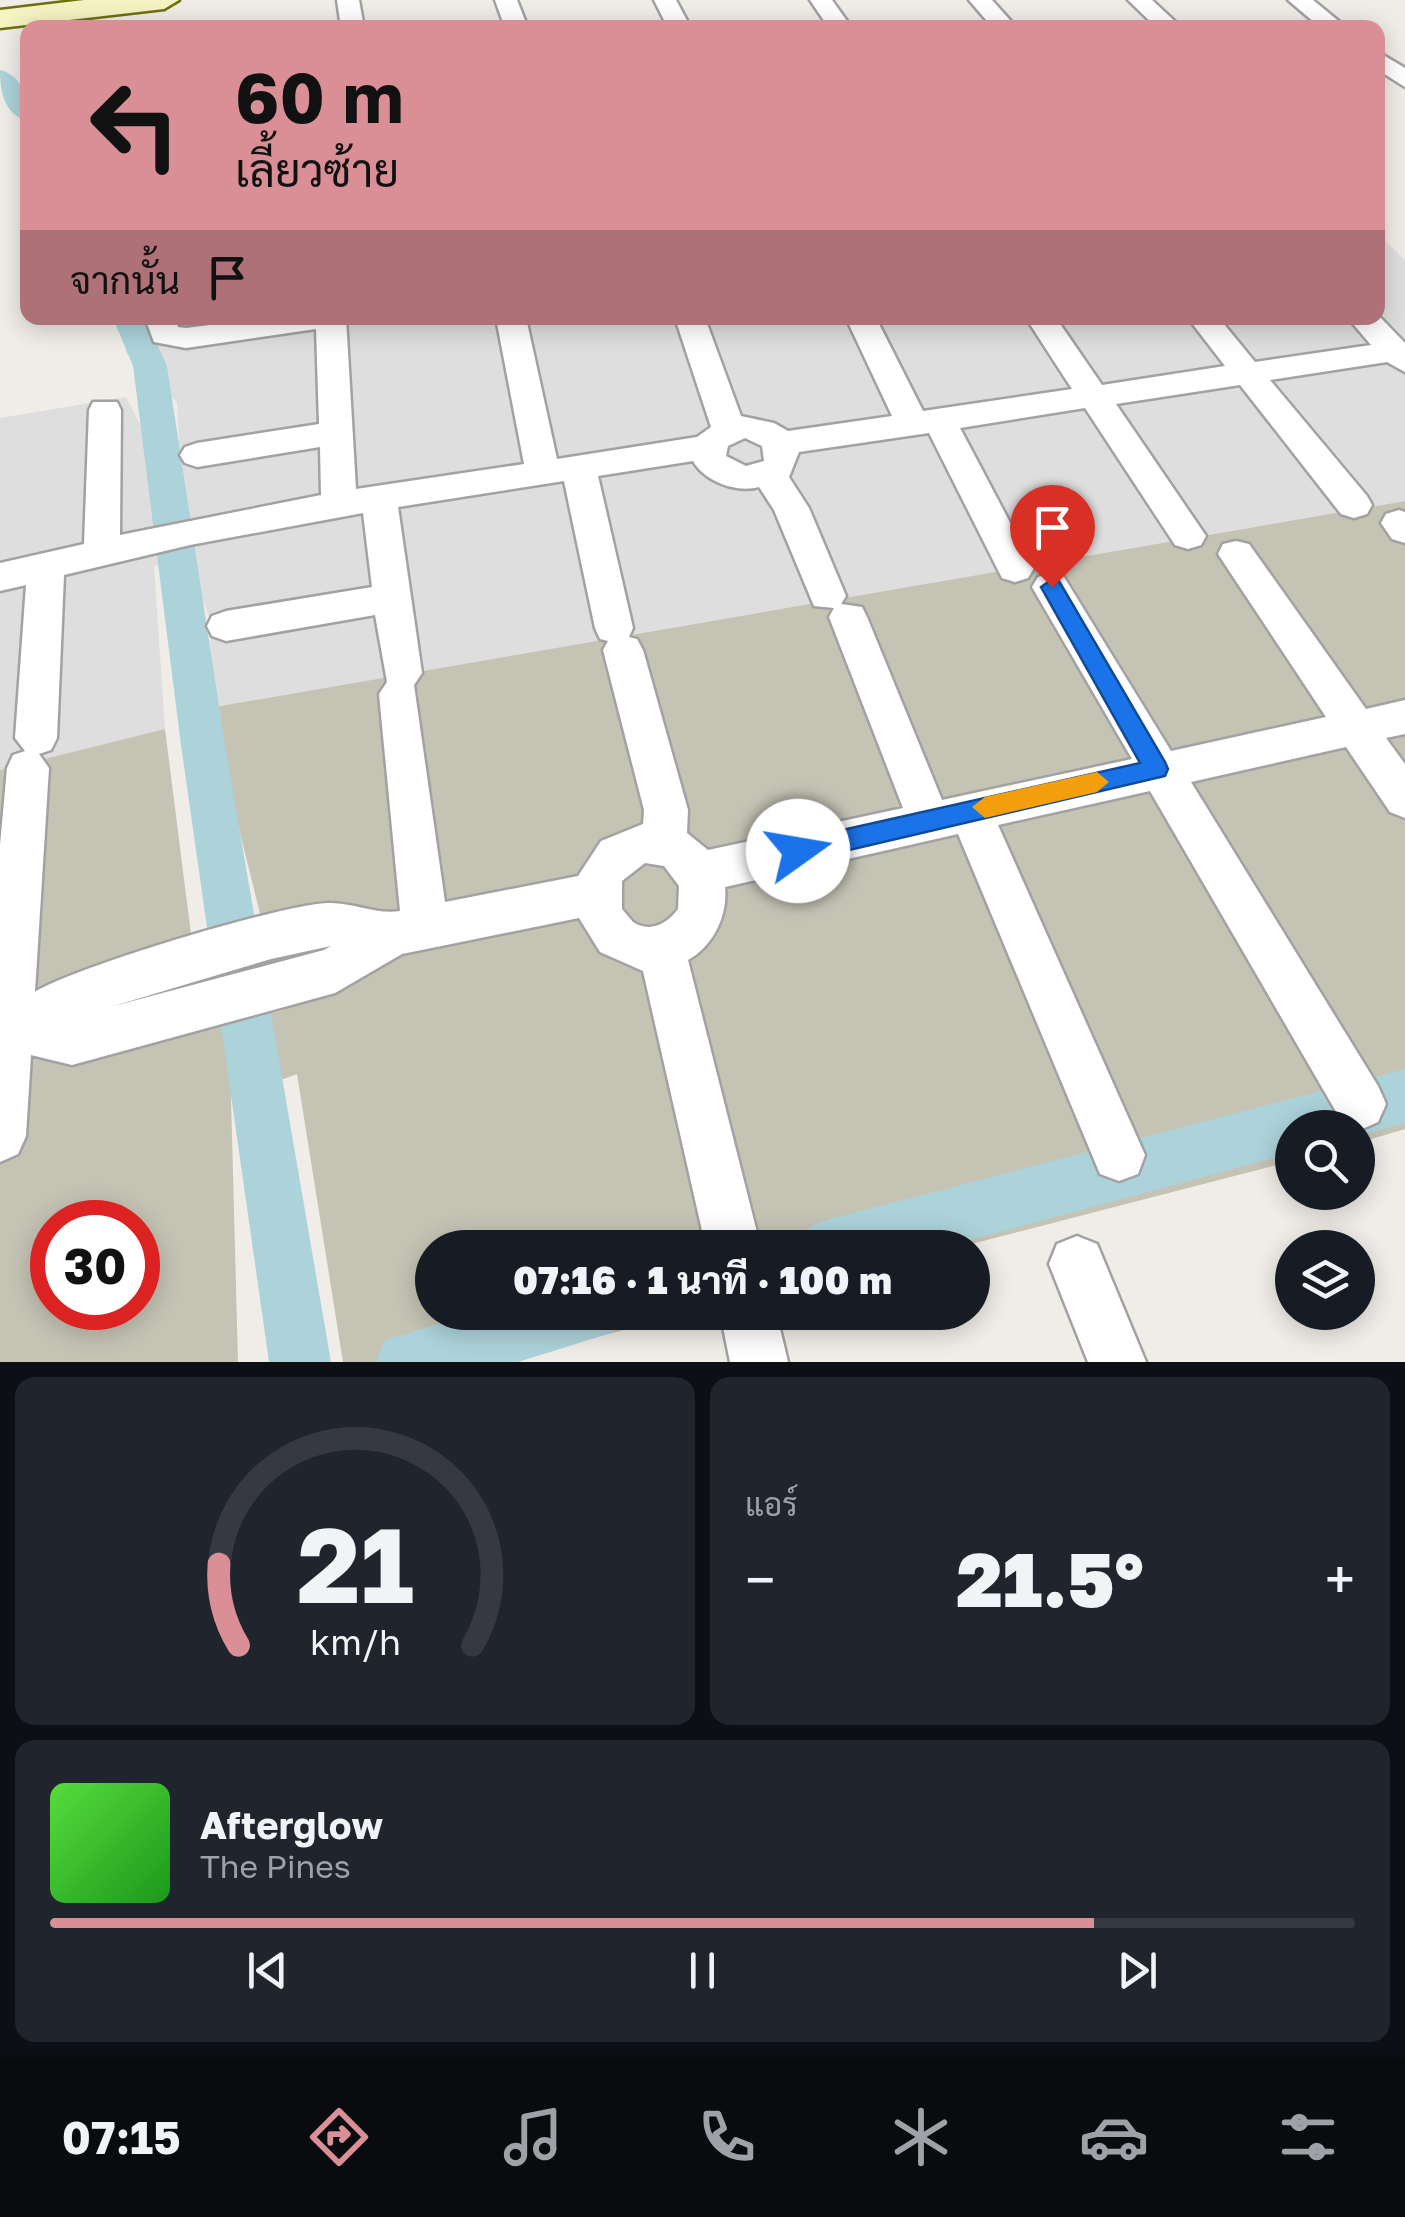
<!DOCTYPE html>
<html lang="th">
<head>
<meta charset="utf-8">
<style>
	:root { --surface:#171b24; --page:#20242c; --text:#f1f3f6; --muted:#9ea1a6; --line:#363941; --accent:#da8e96 }
	body { margin:0; font-family:"Golos Text",Sarabun,sans-serif; background:var(--page); color:var(--text); height:100vh; display:flex; flex-direction:column; font-size:38px; white-space:nowrap }
	* { box-sizing:border-box; margin:0 }
	p { font-size:32px; color:var(--muted) }
	.icon { flex:none; width:55px; height:55px; fill:none; stroke:currentColor; stroke-width:2; stroke-linecap:round; stroke-linejoin:round }
	.map { position:relative; height:1362px; overflow:hidden }
	.side { display:flex; flex-direction:column; gap:15px; padding:15px; background:#0d0f14; flex:1 }
	.side>* { flex:none }
	.hud { position:absolute; left:20px; top:20px; width:1365px; height:305px; border-radius:20px; box-shadow:0 5px 25px #0003; background:#da8e96; color:#111; overflow:hidden }
	.fabs { position:absolute; left:1275px; top:1110px; display:grid; gap:20px }
	.fabs a { display:grid; place-items:center; width:100px; height:100px; border-radius:50%; background:var(--surface); box-shadow:0 5px 25px #0003; font-size:50px }
	.speed { position:absolute; left:30px; top:1200px; display:flex; gap:20px; font-size:50px; font-weight:700; text-align:center }
	.speed>* { display:grid; place-content:center; width:130px; height:130px; border-radius:50%; background:var(--surface); box-shadow:0 5px 25px #0003; line-height:1 }
	.speed .limit { border:15px solid #d22; background:#fff; color:#111 }
	.pin { position:absolute; display:grid; place-items:center; width:85px; height:85px; color:#fff; margin:-102px -42px; border-radius:50% 50% 50% 0; rotate:-45deg; box-shadow:0 0 10px #0007 }
	.pin .icon { rotate:45deg }
	.me { position:absolute; width:110px; margin:-55px; rotate:77deg; stroke-linejoin:round; filter:drop-shadow(0 0 8px #0008) }
	.turn { display:flex; align-items:center; gap:35px; height:210px; padding:0 50px; font-size:45px }
	.turn .icon { width:130px; height:130px; stroke-width:2.5 }
	.turn b { display:block; font-size:70px; line-height:85px }
	.then { display:flex; align-items:center; height:95px; padding:0 50px; background:#0003; gap:20px; font-size:38px }
	.big { font-size:75px; font-weight:800; line-height:1.1 }
	.side .tile { flex:1; display:flex; flex-direction:column; justify-content:center; gap:15px; min-width:0; padding:0 35px; border-radius:20px; background:var(--page) }
	.side .dial { align-items:center; gap:0 }
	.dial svg { height:260px; overflow:visible; fill:none; stroke:var(--line); stroke-width:7; stroke-linecap:round; text-anchor:middle }
	.dial text { fill:var(--text); stroke:none }
	.song { display:flex; align-items:center; gap:30px }
	.cover { width:120px; height:120px; border-radius:15px; background:linear-gradient(135deg,hsl(110 70% 55%),hsl(120 70% 35%)) }
	.played { height:10px; border-radius:5px; background:linear-gradient(90deg,var(--accent) 80%,var(--line) 80%) }
	.keys { display:flex; justify-content:space-around; direction:ltr }
	.heat { display:flex; justify-content:space-between; align-items:center; font-size:55px; direction:ltr }
	.side .tiles { flex:1; display:grid; gap:15px; grid-template-columns:1fr 1fr }
	.tile:last-child { grid-column:span 2 }
	.trip { position:absolute; left:415px; top:1230px; width:575px; height:100px; border-radius:50px; background:var(--surface); box-shadow:0 5px 25px #0003; font-weight:800; line-height:100px; text-align:center }
	.tab-bar { display:flex; height:160px; justify-content:space-around; align-items:center; background:#090b0e; color:var(--muted) }
	.tab-bar .icon { width:70px; height:70px }
	.tab-bar .selected { color:var(--accent) }
	.tab-bar b { font-size:45px; color:var(--text) }
	.map>svg:first-child { display:block }
</style>
</head>
<body>
<div class="map">
<svg width="1405" height="1362" viewBox="0 0 1405 1362">
	<rect width="100%" height="100%" fill="#f0ede8"/>
	<path fill="#dfdede" d="M1378,234l27,26v241l-1196,207 1,-88 -21,-59 -35,5 11,163 -165,41v-352l126,-21 16,31 13,90 27,-7 -5,-109 -51,-49 -4,-35h1256z"/>
	<path fill="#c4c3b4" fill-rule="evenodd" d="M1405,501v628l-47,14v-15h-66v33l-332,86 -528,1v64l263,1 -203,49h-149l-46,-288 -66,24 7,264h-238v-592l165,-41 38,300 81,-19 -75,-302zM52,1222h86v86h-86z"/>
	<g fill="none" stroke-linecap="round" stroke-linejoin="round">
		<path fill="#add3da" fill-rule="evenodd" d="M0,70c24,6 28,30 28,51 -24,-6 -28,-30 -28,-51z
			M113,318h32l22,48 58,379 106,617h-62l-88,-617 -48,-379z
			M1405,1069v54l-47,13v-8h-66v25l-352,95h-139l8,-21 21,-8z
			M477,1312h143l-9,21 -93,29h-142l9,-22z"/>
		<g stroke="#a2a2a2" stroke-width="5">
			<path id="street" d="M337,0h22l5,28h-23z
				M495,0h22l11,28h-23z
				M654,0h22l15,28h-23z
				M810,0h22l20,28h-23z
				M969,0h23l25,28h-24z
				M1128,0h24l30,28h-25z
				M1288,0h25l34,28h-26z
				M1378,52l27,16v19l-27,-17z
				M1378,315l27,28v29l-18,-10 -117,18 97,116 5,9 -5,9 -13,4 -13,-4 -101,-129 -124,19 90,132 -5,9 -13,4 -13,-4 -90,-137 -125,20 74,140 -6,10 -13,4 -13,-4 -73,-145 -130,19 -10,25 20,31 37,88 -5,8 21,3 5,10 75,183 190,-41 -100,-172 6,-10 13,-4 13,4 107,174 155,-34 -108,-163 5,-10 13,-3 13,3 117,165 39,-9v34l-19,4 19,26v54l-15,-6 -44,-65 -155,35 187,304 8,18 -8,18 -18,8 -18,-8 -192,-331 -152,34 147,330 -7,19 -19,7 -19,-7 -142,-340 -233,53c3,29 -12,59 -37,73l73,288h-55l-63,-277 -43,-19 -21,-34 -177,36 -67,39 -263,72 -41,-10 -5,81 -8,18 -18,8v-317l7,-77 6,-13 12,-4 -10,-13 11,-153 -26,6v-28l84,-19 5,-134 4,-8h24l4,8 -1,125 201,-40 -1,-48 -123,20 -12,-4 -5,-8 5,-8 12,-4 122,-19 -3,-95 -130,19 -32,-6 -9,-24h30l3,9 8,1 80,-10h80l10,171 168,-25 -28,-146h30l31,141 140,-22 14,-10 -36,-109h30l36,98 33,7 14,8 104,-15 -46,-98h30l47,93 149,-22 -46,-71h30l46,67 123,-19 -37,-48h31l36,44 116,-17 -23,-27zM745,438l17,8 2,15 -18,5 -20,-10 2,-10zM693,461c12,21 44,32 66,26l15,23 40,96 20,2 -5,9 74,191 -195,42 -21,-17 1,-23 -45,-160 -6,-11 -8,-2 4,-9 -35,-152zM564,481l31,147 5,11 8,2 -5,9 41,160 -1,14 -42,17 -23,35 -133,26 -31,-217 8,-12 -24,-166zM363,513l9,74 -146,24 -14,5 -5,10 5,10 14,5 149,-26 12,67 -8,12 21,217c-22,4 -46,-8 -69,-8 -43,-1 -259,65 -296,89l14,-224 -10,-14 12,-4 6,-12 7,-163 126,-30zM645,863l19,3 15,20 -1,23c-11,15 -28,24 -45,13l-11,-13v-28zM331,946l-7,4 -214,57 161,-48z
				M1399,510l6,2v31l-13,-4 -11,-16 5,-9z
				M1077,1236l20,8 49,118h-58l-39,-98 8,-20z
				M720,1312h56l12,50h-58z"/>
		</g>
		<g stroke="#6e700f" stroke-width="5">
			<path id="secondary" d="M84,0h95l-15,9 -164,19v-18z"/>
		</g>
		<use href="#street" fill="#fff" fill-rule="evenodd"/>
		<use href="#secondary" fill="#f5f3c2" fill-rule="evenodd"/>
	</g>
	<path fill="#1a73e8" stroke="#114b97" stroke-width="2.5" d="M1052,579l7,2 106,181 3,7 -3,7 -367,86 -9,-3 -4,-8 4,-8 9,-3 342,-77 -99,-176z"/>
	<path fill="#f59e0b" d="M1097,772l12,10 -12,10 -112,26 -13,-11 13,-10z"/>
</svg>
<div class="fabs">
<a><svg class="icon" aria-label="search" viewBox="0 0 24 24"><circle cx="10" cy="10" r="6"/><path d="M15 15l6 6"/></svg></a>
<a><svg class="icon" aria-label="layers" viewBox="0 0 24 24"><path d="M12 4l9 5-9 5-9-5zM3 14l9 5 9-5"/></svg></a>
</div>
<div class="speed"><div class="limit">30</div></div>
<div class="pin" style="left:1052px;top:587px;background:#d93025"><svg class="icon" aria-label="arrive" viewBox="0 0 24 24"><path d="M6 21V4h12l-3 4 3 4H6"/></svg></div>
<svg class="me" style="left:798px;top:851px" viewBox="-20 -20 40 40"><circle r="19" fill="#fff"/><path d="M0-13L10 11 0 6-10 11z" fill="#1a73e8"/></svg>
<div class="trip">07:16 · 1 นาที · 100 m</div>
<div class="hud">
<div class="turn"><svg class="icon" aria-label="left" viewBox="0 0 24 24"><path d="M17 20v-9H6M10 6l-5 5 5 5"/></svg><div><b>60 m</b>เลี้ยวซ้าย</div></div>
<div class="then">จากนั้น<svg class="icon" aria-label="arrive" viewBox="0 0 24 24"><path d="M6 21V4h12l-3 4 3 4H6"/></svg></div>
</div>
</div>
<section class="side">
<div class="tiles">
<div class="tile dial"><svg viewBox="0 0 100 80">
<path d="M14 69A42 42 0 1 1 86 69"/>
<path d="M14 69A42 42 0 0 1 8 44" stroke="#da8e96"/>
<text x="50" y="56" font-size="32" font-weight="700">21</text>
<text x="50" y="72" font-size="11">km/h</text>
</svg></div>
<div class="tile"><p>แอร์</p>
<div class="heat"><a>−</a><b class="big">21.5°</b><a>+</a></div>
</div>
<div class="tile">
<div class="song"><i class="cover"></i><div><b>Afterglow</b><p>The Pines</p></div></div>
<div class="played"></div>
<div class="keys"><svg class="icon" aria-label="previous" viewBox="0 0 24 24"><path d="M18 5L8 12l10 7zM5 5v14"/></svg><svg class="icon" aria-label="pause" viewBox="0 0 24 24"><path d="M8 5v14M16 5v14"/></svg><svg class="icon" aria-label="next" viewBox="0 0 24 24"><path d="M6 5l10 7-10 7zM19 5v14"/></svg></div>
</div>
</div>
</section>
<nav class="tab-bar">
<b>07:15</b>
<svg class="icon selected" aria-label="directions" viewBox="0 0 24 24"><path d="M12 3l9 9-9 9-9-9zM9 14v-3h6M13 9l2 2-2 2"/></svg>
<svg class="icon" aria-label="music" viewBox="0 0 24 24"><path d="M9 18V5l10-2v13"/><circle cx="6" cy="18" r="3"/><circle cx="16" cy="16" r="3"/></svg>
<svg class="icon" aria-label="phone" viewBox="0 0 24 24"><path d="M5 4h4l2 5-3 2q2 4 5 5l2-3 5 2v4C11 20 4 13 5 4z"/></svg>
<svg class="icon" aria-label="climate" viewBox="0 0 24 24"><path d="M12 3v18M4 7l16 10M4 17L20 7"/></svg>
<svg class="icon" aria-label="car" viewBox="0 0 24 24"><path d="M5 17H2v-5l4-1 3-4h7l3 4 3 1v5h-3M9 17h6M6 11h13"/><circle cx="7" cy="17" r="2"/><circle cx="17" cy="17" r="2"/></svg>
<svg class="icon" aria-label="filters" viewBox="0 0 24 24"><path d="M4 7h16M4 17h16"/><circle cx="9" cy="7" r="2"/><circle cx="15" cy="17" r="2"/></svg>
</nav>
</body>
</html>
